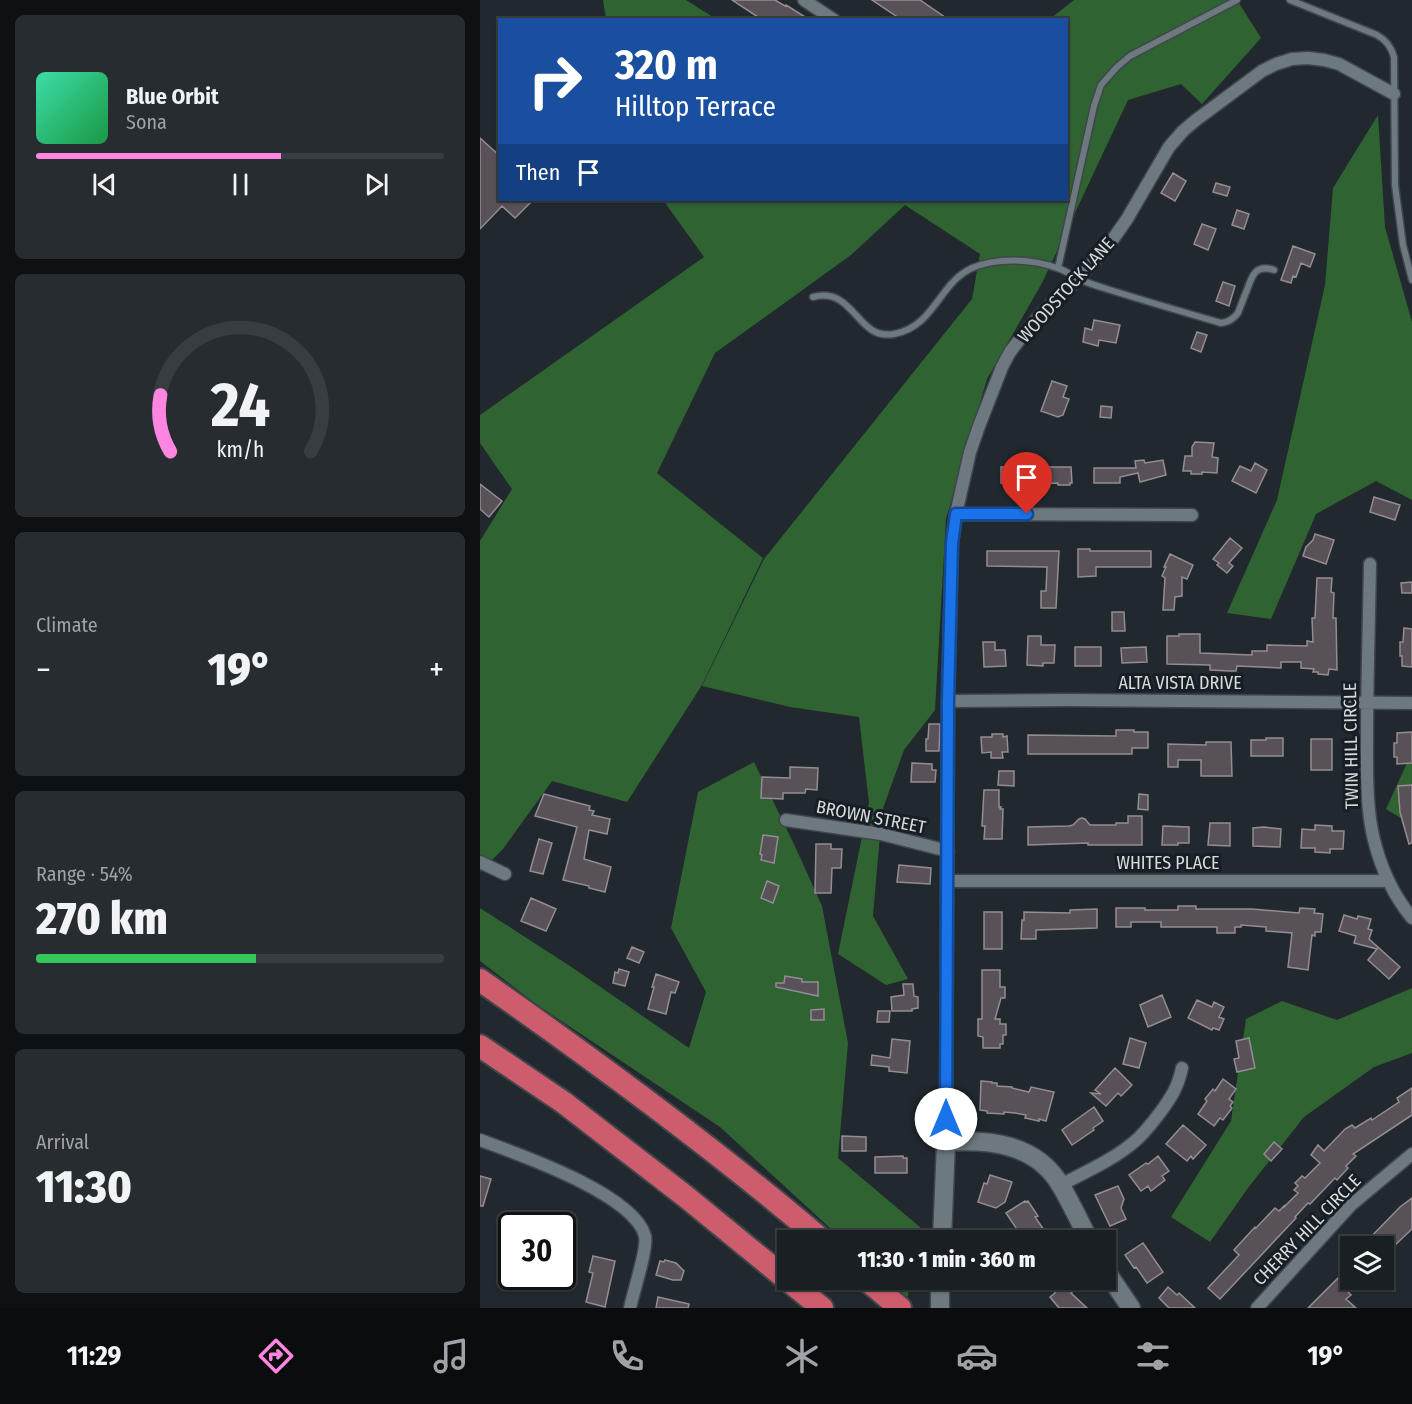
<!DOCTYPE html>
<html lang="en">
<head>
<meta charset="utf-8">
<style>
	:root { --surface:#191f23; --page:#262c30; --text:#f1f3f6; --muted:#9fa2a6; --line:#373d41; --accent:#fe86e0 }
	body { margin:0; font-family:"Fira Sans Condensed",sans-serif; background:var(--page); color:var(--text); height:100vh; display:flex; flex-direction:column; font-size:22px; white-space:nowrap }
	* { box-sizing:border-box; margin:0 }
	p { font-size:20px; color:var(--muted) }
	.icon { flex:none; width:33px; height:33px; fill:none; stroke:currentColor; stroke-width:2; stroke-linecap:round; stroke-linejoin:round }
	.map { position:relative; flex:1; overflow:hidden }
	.details { display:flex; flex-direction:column; gap:15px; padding:15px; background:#0e1113; width:480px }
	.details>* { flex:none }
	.top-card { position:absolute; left:18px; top:18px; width:570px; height:183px; border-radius:0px; box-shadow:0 2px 4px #0004,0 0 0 2px var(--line); background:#1a4fa0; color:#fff; overflow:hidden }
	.fabs { position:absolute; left:860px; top:1236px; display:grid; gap:12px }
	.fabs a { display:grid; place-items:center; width:54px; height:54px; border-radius:0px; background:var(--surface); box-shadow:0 2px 4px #0004,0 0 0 2px var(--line); font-size:30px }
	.speed { position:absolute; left:18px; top:1212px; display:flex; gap:12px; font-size:30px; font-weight:700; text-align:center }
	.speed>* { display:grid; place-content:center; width:78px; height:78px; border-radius:50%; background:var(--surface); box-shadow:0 2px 4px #0004,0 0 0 2px var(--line); line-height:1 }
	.speed .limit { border:3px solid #111; border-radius:9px; background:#fff; color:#111 }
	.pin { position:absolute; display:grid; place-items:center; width:51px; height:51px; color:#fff; margin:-62px -26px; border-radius:50% 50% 50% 0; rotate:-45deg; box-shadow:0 0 6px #0007 }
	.pin .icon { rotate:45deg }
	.me { position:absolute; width:66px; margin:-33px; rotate:0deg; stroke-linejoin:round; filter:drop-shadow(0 0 4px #0008) }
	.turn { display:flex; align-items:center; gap:21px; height:126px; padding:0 18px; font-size:27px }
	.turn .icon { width:78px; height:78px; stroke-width:2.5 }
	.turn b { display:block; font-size:42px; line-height:51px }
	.then { display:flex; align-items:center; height:57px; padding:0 18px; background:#0003; gap:12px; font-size:22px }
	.big { font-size:45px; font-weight:800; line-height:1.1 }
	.details .card { flex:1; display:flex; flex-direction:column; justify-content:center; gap:9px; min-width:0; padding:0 21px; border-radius:9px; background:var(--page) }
	.details .dial { align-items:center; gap:0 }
	.dial svg { height:156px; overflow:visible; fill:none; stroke:var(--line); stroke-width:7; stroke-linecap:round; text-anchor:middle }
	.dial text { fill:var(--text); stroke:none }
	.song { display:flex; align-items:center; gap:18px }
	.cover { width:72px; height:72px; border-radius:9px; background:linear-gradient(135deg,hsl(160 70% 55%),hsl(140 70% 35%)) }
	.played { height:6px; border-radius:3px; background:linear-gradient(90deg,var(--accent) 60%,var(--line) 60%) }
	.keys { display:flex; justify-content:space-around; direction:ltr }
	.heat { display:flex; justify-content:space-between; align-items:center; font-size:33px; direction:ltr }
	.charge { height:9px; border-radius:4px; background:linear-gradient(90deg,#34c759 54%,var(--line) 0) }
	.trip { position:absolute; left:297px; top:1230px; width:339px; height:60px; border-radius:0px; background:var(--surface); box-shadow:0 2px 4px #0004,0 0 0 2px var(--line); font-weight:800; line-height:60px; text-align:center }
	.tab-bar { display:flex; height:96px; justify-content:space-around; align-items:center; background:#0a0c0e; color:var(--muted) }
	.tab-bar .icon { width:42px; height:42px }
	.tab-bar .current { color:var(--accent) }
	.tab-bar b { font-size:27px; color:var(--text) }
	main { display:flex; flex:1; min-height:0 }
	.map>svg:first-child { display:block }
</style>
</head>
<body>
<main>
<section class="details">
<div class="card">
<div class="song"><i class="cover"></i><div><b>Blue Orbit</b><p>Sona</p></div></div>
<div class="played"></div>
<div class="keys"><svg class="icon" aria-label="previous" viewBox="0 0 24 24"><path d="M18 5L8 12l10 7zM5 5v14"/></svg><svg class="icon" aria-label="pause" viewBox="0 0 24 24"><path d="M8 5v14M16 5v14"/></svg><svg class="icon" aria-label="next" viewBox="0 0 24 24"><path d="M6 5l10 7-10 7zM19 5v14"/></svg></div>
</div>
<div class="card dial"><svg viewBox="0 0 100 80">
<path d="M14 69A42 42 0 1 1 86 69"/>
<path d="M14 69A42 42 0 0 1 9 40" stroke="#fe86e0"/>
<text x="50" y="56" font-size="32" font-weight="700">24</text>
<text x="50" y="72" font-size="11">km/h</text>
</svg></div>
<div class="card"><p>Climate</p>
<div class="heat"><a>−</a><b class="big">19°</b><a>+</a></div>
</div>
<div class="card"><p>Range · 54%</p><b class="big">270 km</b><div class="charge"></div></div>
<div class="card"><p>Arrival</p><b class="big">11:30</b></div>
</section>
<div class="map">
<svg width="932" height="1308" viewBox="0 0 932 1308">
	<rect width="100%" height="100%" fill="#21292f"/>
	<path fill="#2f6332" d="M123,0h83l30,19h-110z
		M594,0h163l24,38 -59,66 -21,-20 -53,16 -86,183 -55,96 -41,140 -11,191 -31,40 -22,61 -9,105 35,63 -22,6 -48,-31 31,-151 -10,-86 -69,-10 -88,-21 62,-127 208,-260 8,-45 -75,-49 -54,50 -136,98 -58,120 106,85 -61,127 -75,117 -75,-21 -49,68 -23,23v-331l32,-52 -32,-46v-28l224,-158 -41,-57h403v-180l-16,-1z
		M898,115l7,112 27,95v178l-36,-19 -60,33 -45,105 -44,-6 50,-113 48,-215 8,-97z
		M932,752v73l-26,-16z
		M274,762l39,80 29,64 26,137 -10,115 83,70 -2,12h-76l-123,-113 -184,-123 -56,-43v-53l90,58 119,82 17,-56 -35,-64 27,-136z
		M932,988v65l-38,14 -70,50 -56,71 -38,54 -39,-25 60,-96 15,-102 36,-18 55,19z
		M405,1280h26l-4,20z"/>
	<path fill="#585158" stroke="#948c95" stroke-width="1.5" d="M252,0h43l10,6 1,-1 24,15h-43l-4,-3 -2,2z
		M392,0h48l29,20h-47z
		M0,138l20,18v44h33l-18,18 -13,-12 -22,23z
		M693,173l13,8 -11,20 -14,-8z
		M736,183l14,4 -3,9 -14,-4z
		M757,210l12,4 -5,15 -12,-4z
		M722,224l14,5 -8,21 -14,-6z
		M813,246l22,8 -5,13 -9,-4 -5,14 -3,-1 -2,7 -10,-3z
		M743,282l12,4 -6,20 -13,-5z
		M614,320l26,5 -4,18 -17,-3 -1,6 -15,-4 2,-14 7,2z
		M717,332l10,3 -6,17 -10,-4z
		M572,381l15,5 -4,11 6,2 -6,16 -5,2 -17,-6z
		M621,406l11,1 -1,11 -11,-1z
		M715,442l19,1 -2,14 6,1 -1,15 -15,-1v2h-11v-3h-8l2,-15h7v-9z
		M544,459h10v8h37l1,16h-2v2h-12v-2l-42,2v-2h-15v-16h23z
		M664,460l1,3 18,-3 3,15 -26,7 -2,-9 -18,4v6h-26v-15h42l-1,-7z
		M775,463l12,7 -11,23 -24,-12 8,-15 11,5z
		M0,484l22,17 -13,16 -9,-8z
		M894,497l26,8 -5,15 -25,-8z
		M835,534l19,6 -8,24 -23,-8 3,-9 7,-7z
		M750,538l12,10 -13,15 4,3 -6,7 -10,-8 2,-2 -6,-4z
		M598,549h12v2h61v16h-55v9l-18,1z
		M507,551h72l-3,57h-15v-17h5l1,-24 -60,-1z
		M690,554l23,11 -6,14 -5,-2v19l-7,1 -1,13h-11l2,-32 -3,-2 4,-9h-2z
		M837,578h15l-1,14 3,1 -1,25h3l1,52 -8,-1 -1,6 -10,-1v-2h-5l1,-3 -13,-1v-6h-20v6l-44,-2 -1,5h-6l-20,-1v-5l-43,-1v-28h12v-2h21v19l52,2v-4h15v-6l40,1v-5l6,1 -1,-24h3z
		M932,582v11h-10l-1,-10z
		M632,612h12l1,19h-13z
		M924,628l8,1v38l-10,-1v-10h-2v-14h3z
		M548,636h13v9h14l-1,18h-11v3l-16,-1z
		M503,642h12v8h10l1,16 -22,1z
		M595,647h26v19h-26z
		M666,647l1,15 -25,1 -1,-15z
		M449,724h11l-1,27h-13v-12h2z
		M636,730h18v2h14v16h-16v6h-104v-19l88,1z
		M932,732v31l-15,1v-7h-3v-14h3v-10z
		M512,734h11v3l4,-1 1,16h-6l1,6h-12v-6l-9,1 -1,-16h11z
		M786,738h17v18h-32v-16h15z
		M831,739h21v31h-21z
		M726,742h25l1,34h-31v-16h-23v7h-10v-23l38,1z
		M432,763l20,1v6h4l-1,12h-24z
		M310,767l28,1 -1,22 -11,-1 -1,4h-22v6l-22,-1 1,-21 28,1z
		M519,771h15v15l-16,-1z
		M932,785v58l-3,1 -9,-32 -2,-26z
		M504,790h15v17h2l-1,2h3l-1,30h-18l1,-13h-3z
		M64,794l46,12 -1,4 5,1 -2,4 18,4 -3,15 -18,-4 -5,29 27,8 -6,25 -16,-4v-2l-26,-6 14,-53 -42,-11z
		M659,794l9,1v15l-10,-1z
		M648,816h14v29h-54v-2l-60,2v-18l41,-1 4,-1 6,-6 3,-1 3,1 5,6h26v-2h12z
		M730,823h20v23l-22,-1z
		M835,825l17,1v5h12l-1,18h-13v4l-15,-1v-4h-14l1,-19 13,1z
		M683,826l26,1v16h-11v2h-16z
		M784,827l17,2 -1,18 -27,-1v-18z
		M283,835l15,2 -4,26 -13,-3 1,-5 -2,-1z
		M59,839l13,4 -9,31 -13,-3z
		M336,844h15v5h11l-1,19h-9l-1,25h-16z
		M419,865l32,3 -1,16 -33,-2z
		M287,881l12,5 -6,17 -12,-5z
		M51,898l25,11 -10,22 -25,-10z
		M698,906h18v3h56l47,4 1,-5 15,1 -1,4 9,1 -2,18h-6v4l-3,-1 -4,35 -20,-3 4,-34 -26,-2v-4l-25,-2v2h-6v6h-18v-6h-56v-5h-30v5h-15v-19h29v2h33z
		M617,909v19l-61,2v9h-15l1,-19h2v-8l46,1v-3z
		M504,912h18v37h-18z
		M864,915l13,4 1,-3 13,3 -3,10 4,1 -3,9 31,28 -11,12 -21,-19 9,-11 -23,-6 2,-7 -17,-5z
		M152,947l12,5 -5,11 -12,-5z
		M139,969l10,3 -4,14 -12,-3 2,-11 3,1z
		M502,970h18v17h5v11h-4l-6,21h5v5h6v11h-3v9h-3v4h-17v-11l-5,-1v-17h4z
		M176,974l23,8 -4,11 -4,-1 -5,22 -18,-5 6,-22h-2l1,-3z
		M305,976l17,3v3h16v14l-42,-9v-4h8z
		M423,984h10l1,12 4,1v11l-6,1v2h-20l-1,-14 13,-2z
		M682,995l9,22 -23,10 -8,-22z
		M717,1000l15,7 2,-5 10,5 -5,10 5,2 -5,11 -6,-2 -1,2 -24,-12z
		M344,1009v11h-13v-10z
		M398,1011h12l-1,11h-12z
		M650,1038l16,5 -7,25 -16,-4z
		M769,1038l6,30 -18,4 -3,-13 5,-1 -3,-17z
		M412,1039l18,2 -3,32 -18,-2v-4l-18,-2 1,-10 18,3z
		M635,1068l17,17 -11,11 -3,-3 -12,13 -15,-13 10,1 -6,-4z
		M743,1079l13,10 -7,10 4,3 -3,4 2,2 -9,12 -3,-2 -6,8 -16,-12 9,-13 -2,-2 8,-10 2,2z
		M501,1081l11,1v1h5v3l15,1v1l17,4 2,-5 23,5 -8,29 -7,-2v2l-14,-3 1,-3 -11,-2 -11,-1v2l-17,-1v-2l-7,-1z
		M932,1088v27l-59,39 3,2 -10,10 2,2 -11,12 -2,-2 -25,26 -2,-1 -13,14 1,1 -76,81 -12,-11 30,-32 1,-1 -5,-5 21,-23 1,1 19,-20 4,3 5,-5v1l14,-14 -4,-3 4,-4 -3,-3 7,-7 3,2 15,-15 -9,-8 7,-10 6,6 21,-22 7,-4 3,3 16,-10 1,2 27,-18 -2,-4z
		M614,1107l9,14 -10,7 1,2 -22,15 -10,-15z
		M703,1125l23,20 -13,14 -2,-3 -4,5 -21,-17z
		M362,1136l24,1v14h-24z
		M794,1142l8,7 -11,12 -7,-7z
		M423,1156v2h4v15h-32v-16z
		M678,1156l11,15 -7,5 3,4 -14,11 -3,-5 -7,5 -12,-16 17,-12 2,1z
		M510,1175l22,7 -7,20 -9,6 -18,-6 6,-19 3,1z
		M0,1176l11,3 -8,27h-3z
		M638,1186l6,13 -3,9 5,11 -16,7 -15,-31z
		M932,1198v31l-18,17h-32l38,-39z
		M545,1201l1,1 2,-1 10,15 -3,1 16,23h-27l-18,-27z
		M663,1243l20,29 -16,11 -11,-16 -2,1 -9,-13z
		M113,1256l22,5 -10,46 -19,-5 7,-29 -4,-1z
		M185,1260l11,3 8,8 -3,9h-8l-17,-5 4,-14 4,1z
		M870,1266v15l3,3 -6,7 4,4 -5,4 10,9h-48z
		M569,1280h20l7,9 -5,4 16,15h-28l-9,-11 5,-4 -1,-2 1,-1z
		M688,1287l9,8 2,-2 16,15h-26l-10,-10z
		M178,1297l31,7 -1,4h-32z"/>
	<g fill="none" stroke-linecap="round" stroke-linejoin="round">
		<g stroke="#3f464b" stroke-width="9">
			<path id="lane" d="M810,0l87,35c9,5 14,11 17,22l1,128 8,60 9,35
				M578,268l36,-162 7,-21 16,-18 13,-11 107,-56
				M333,297c42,-11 43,44 81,37 40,-7 45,-51 78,-66 26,-11 60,-9 85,0 8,2 14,7 20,10 10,5 20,8 30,11 38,12 76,23 114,34 8,-1 12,-4 17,-10 3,-8 6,-16 9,-23 5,-15 9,-26 27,-20"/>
		</g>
		<g stroke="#3f464b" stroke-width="15">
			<path id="street" d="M324,0l30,20
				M476,514l236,1
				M890,564c-1,58 -3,117 -3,175 0,33 -1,69 7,101 7,28 19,55 38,78
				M468,701l119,-1 345,3
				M306,820l95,14 67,17
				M0,862l25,12
				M468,881h440
				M0,1140c38,14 154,54 165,96 3,12 -12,57 -15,72
				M466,1142l2,-441 4,-158 4,-29 14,-62 9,-26 23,-59 8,-15 13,-17 19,-22 36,-34 33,-37 16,-23 42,-72 14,-16 13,-11 66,-49 14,-7 16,-5 16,-1 16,2 15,4 55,30
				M581,1185c24,-13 52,-25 73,-43 10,-8 17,-18 25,-28 12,-16 19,-27 23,-46
				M777,1308l94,-103 61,-51"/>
		</g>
		<g stroke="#3f464b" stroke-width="21">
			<path id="secondary" d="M462,1240l4,-98c44,-3 91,2 115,44 10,17 19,36 28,54
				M626,1271l25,37
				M460,1308v-28"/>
		</g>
		<g stroke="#3f464b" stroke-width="26">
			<path id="highway" d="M0,980c117,82 233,167 342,260
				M0,1046l83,56 122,94 137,112
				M387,1280l33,28"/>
		</g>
		<use href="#lane" stroke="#6e787f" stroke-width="6"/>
		<use href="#street" stroke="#6e787f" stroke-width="12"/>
		<use href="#secondary" stroke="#6e787f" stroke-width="18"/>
		<use href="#highway" stroke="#cd5c6c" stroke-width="22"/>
	</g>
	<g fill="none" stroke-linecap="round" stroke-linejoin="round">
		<g stroke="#114b97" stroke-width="15">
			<path id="route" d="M466,1119l2,-418 4,-158 4,-29h71"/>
		</g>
		<use href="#route" stroke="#1a73e8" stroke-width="10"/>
	</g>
	<g text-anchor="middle" stroke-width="6" stroke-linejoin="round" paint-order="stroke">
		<g font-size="18" fill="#d6dbdf" stroke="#171f25">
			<text transform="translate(586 290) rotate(-48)" y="6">WOODSTOCK LANE</text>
			<text x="700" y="689">ALTA VISTA DRIVE</text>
			<text transform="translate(871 746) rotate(-91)" y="6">TWIN HILL CIRCLE</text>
			<text transform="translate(391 817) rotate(11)" y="6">BROWN STREET</text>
			<text x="688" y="869">WHITES PLACE</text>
			<text transform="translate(827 1230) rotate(-46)" y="6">CHERRY HILL CIRCLE</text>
		</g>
	</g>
</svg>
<div class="fabs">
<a><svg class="icon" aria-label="layers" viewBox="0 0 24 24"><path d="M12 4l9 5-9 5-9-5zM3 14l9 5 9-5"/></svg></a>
</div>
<div class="speed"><div class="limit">30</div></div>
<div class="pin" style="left:547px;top:514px;background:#d93025"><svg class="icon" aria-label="arrive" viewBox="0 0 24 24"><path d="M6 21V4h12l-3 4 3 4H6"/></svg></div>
<svg class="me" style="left:466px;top:1119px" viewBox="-20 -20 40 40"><circle r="19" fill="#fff"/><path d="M0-13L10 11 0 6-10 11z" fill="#1a73e8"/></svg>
<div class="trip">11:30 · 1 min · 360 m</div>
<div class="top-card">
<div class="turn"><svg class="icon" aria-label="right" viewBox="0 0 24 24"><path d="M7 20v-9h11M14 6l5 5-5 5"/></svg><div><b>320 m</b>Hilltop Terrace</div></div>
<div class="then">Then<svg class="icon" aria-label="arrive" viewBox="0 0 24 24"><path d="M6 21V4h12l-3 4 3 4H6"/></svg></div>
</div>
</div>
</main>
<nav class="tab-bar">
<b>11:29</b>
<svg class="icon current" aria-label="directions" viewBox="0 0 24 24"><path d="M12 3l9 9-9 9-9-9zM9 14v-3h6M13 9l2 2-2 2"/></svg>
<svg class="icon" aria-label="music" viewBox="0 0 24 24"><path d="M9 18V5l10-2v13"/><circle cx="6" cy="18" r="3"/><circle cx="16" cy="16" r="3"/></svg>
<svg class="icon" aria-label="phone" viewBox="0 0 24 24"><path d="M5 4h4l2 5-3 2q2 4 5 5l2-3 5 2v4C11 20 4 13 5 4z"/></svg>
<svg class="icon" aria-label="climate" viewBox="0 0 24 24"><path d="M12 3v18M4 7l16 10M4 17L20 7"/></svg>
<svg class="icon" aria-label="car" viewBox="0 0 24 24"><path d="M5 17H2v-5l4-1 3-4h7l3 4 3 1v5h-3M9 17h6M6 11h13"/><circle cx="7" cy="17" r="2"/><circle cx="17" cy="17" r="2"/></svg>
<svg class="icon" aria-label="filters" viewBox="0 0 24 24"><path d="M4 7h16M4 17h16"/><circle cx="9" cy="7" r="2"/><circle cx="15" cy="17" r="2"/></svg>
<b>19°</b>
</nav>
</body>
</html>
